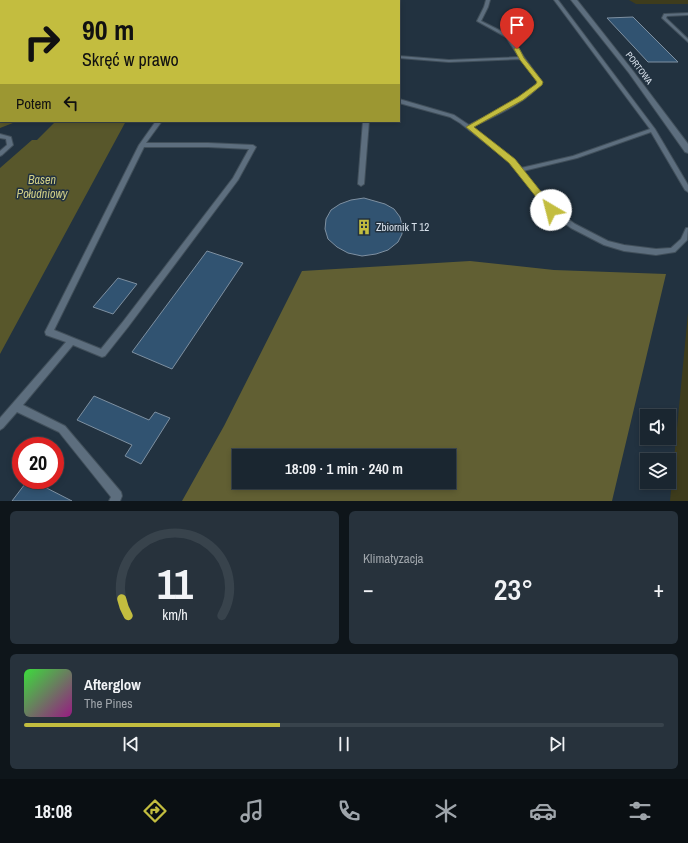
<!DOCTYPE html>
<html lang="pl">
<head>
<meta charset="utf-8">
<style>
	:root { --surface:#1a2630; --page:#27323c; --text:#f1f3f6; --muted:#9fa5ab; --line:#38434c; --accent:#c3bd3f }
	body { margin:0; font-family:"Archivo Narrow",sans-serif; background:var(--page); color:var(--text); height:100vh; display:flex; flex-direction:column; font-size:15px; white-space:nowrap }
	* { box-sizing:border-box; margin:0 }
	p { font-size:13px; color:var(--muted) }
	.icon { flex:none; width:22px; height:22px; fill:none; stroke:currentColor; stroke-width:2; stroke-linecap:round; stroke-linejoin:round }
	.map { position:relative; height:501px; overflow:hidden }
	.sheet { display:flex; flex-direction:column; gap:10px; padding:10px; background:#0e151a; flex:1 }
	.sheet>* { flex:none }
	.banner { position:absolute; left:0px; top:0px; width:400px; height:122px; box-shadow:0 2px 6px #0003,0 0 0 1px var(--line); background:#c3bd3f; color:#111; overflow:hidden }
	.tools { position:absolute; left:640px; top:409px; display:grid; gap:8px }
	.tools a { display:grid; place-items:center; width:36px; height:36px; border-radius:0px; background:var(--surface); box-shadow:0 2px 6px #0003,0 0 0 1px var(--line); font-size:20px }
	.speed { position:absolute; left:12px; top:437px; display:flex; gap:8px; font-size:20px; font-weight:700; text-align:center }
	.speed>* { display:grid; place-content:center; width:52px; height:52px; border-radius:50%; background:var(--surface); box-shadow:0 2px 6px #0003,0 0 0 1px var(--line); line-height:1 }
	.speed .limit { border:6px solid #d22; background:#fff; color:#111 }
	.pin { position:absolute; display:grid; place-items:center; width:34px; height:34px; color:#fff; margin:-41px -17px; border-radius:50% 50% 50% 0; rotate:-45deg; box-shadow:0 0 4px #0007 }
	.pin .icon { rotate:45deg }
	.me { position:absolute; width:44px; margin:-22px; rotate:323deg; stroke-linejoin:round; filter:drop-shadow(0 0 3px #0008) }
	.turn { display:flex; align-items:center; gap:14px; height:84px; padding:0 16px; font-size:18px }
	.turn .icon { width:52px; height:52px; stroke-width:2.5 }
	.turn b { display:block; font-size:28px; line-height:34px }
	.then { display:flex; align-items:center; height:38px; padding:0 16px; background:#0003; gap:8px; font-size:15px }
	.big { font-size:30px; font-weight:600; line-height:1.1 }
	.sheet .widget { flex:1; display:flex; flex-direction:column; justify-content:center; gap:6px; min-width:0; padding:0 14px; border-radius:6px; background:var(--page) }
	.sheet .dial { align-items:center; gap:0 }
	.dial svg { height:104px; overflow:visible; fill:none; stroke:var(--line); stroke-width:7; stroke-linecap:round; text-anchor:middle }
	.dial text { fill:var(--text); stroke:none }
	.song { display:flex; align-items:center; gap:12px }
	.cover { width:48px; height:48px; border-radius:6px; background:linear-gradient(135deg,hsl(120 70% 55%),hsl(310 70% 35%)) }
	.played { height:4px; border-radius:2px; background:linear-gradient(90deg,var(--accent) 40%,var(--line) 40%) }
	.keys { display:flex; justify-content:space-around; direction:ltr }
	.heat { display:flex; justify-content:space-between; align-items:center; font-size:22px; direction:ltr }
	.sheet .tiles { flex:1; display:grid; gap:10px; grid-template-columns:1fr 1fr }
	.widget:last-child { grid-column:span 2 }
	.trip { position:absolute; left:232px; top:449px; width:224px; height:40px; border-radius:0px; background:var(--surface); box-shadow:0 2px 6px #0003,0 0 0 1px var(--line); font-weight:600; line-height:40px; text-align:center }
	.dock { display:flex; height:64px; justify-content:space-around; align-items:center; background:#0a0f13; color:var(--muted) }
	.dock .icon { width:28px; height:28px }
	.dock .active { color:var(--accent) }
	.dock b { font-size:18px; color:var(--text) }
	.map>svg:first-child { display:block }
</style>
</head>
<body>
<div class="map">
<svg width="688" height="501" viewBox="0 0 688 501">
	<rect width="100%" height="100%" fill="#223240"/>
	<path fill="#3e3c1c" d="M629,0h59v4h-52z
		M688,313v188h-18z"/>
	<path fill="#615f33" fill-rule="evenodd" d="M470,261l84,9 112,4 -54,227h-430l42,-75 78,-155zM239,456h210v26h-210z"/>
	<path fill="#58572b" d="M0,0h333l-332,1v120h17l-18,7z
		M56,121h70l-126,233v-186l32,-28h5z"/>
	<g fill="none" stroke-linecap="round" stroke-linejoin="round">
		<path stroke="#d1cf86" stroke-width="1" stroke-dasharray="3 2.5" stroke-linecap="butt" d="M20,1l2,-1
			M146,1l2,-1"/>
	</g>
	<path fill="#315371" stroke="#7e90a1" d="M633,17l45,45h-30l-41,-44z
		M364,198l21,6 9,5 6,8 2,8v9l-4,8 -10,8 -12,4 -14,2 -14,-3 -11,-6 -9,-8 -3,-10 1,-10 5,-9 9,-6 11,-4z
		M207,251l36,12 -71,106 -40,-17z
		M118,278l19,6 -24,30 -20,-7z
		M94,396l55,24 6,-8 15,6 -29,46 -16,-8 7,-11 -55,-25z
		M28,480h3l41,21h-60z"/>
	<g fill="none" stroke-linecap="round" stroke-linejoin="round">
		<g stroke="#414f5a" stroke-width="2">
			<path id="lane" d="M369,0h5l-6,1z
				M486,0h4l-2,7 -7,14 28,14 15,22 18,25c-12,19 -49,35 -70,45l42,33 7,8 52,-12 77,-27 -96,-129h4l97,129 33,56v7l-3,-2 -34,-58 -74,26 -54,13 30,37 22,16 33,17 16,4 32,4 15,-1 10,-9 5,-11h2l-1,12 -12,12 -19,3 -32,-4 -20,-6 -33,-17 -22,-16 -39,-50 -50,-39 -10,-6 -51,-14v-4l55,16 15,10c18,-10 58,-26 69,-43l-17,-23 -72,3 -50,-4v-2l50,4 70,-3 -13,-20 -29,-16 7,-14z
				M688,13v2l-21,1 -1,2 22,21v3l-26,-24 2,-4h1z
				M156,121h6l-16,22h62l45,2 3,2 -18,33 -110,147 -23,29 -3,1 -29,-12 -50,60 42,21 56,66 1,4 -2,5h-11l2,-4 -52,-65 -42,-20 -14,16 -3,2v-12l66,-76 -20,-7 -1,-3 94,-187zM144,147h64l41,2 -16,29 -111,145 -21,26 -47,-19z
				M363,121h6l-5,63 -3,2 -3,-2z
				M0,134l11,3 2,8 -11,10 -2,1v-5l7,-6 -1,-6 -6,-1z"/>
		</g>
		<g stroke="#414f5a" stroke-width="2">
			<path id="street" d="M571,0h6l56,71 55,73v9l-3,-1 -56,-79z"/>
		</g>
		<use href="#lane" fill="#5d6e7e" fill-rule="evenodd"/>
		<use href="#street" fill="#5d6e7e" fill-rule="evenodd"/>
	</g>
	<path fill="#c3bd3f" stroke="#7f7b29" d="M515,48h4l5,10 19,24 -1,3 -19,15 -49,27 41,32 39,49 1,2 -1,2h-6l-39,-49 -43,-36 52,-30 18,-13 1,-2 -17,-22 -6,-11z"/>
	<defs>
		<g id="building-bare" transform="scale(1.2)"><path d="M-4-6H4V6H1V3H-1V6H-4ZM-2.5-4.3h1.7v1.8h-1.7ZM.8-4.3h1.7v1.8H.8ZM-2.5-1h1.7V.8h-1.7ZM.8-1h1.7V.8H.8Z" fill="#c3bd3f" stroke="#223240" stroke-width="2.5" paint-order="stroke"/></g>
	</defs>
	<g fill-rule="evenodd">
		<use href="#building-bare" x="364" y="227"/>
	</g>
	<g text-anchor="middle" stroke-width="3" stroke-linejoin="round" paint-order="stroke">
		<g font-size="9" fill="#dbe4ee" stroke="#223240">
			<text transform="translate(639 68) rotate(53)" y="3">PORTOWA</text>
		</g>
		<g font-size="11" fill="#dbe4ee" stroke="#223240" text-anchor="start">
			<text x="376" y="231">Zbiornik T 12</text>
		</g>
		<g font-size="12" font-style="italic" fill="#d1cf86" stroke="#223240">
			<text x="42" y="184">Basen<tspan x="42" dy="14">Południowy</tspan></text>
		</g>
	</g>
</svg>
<div class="tools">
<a><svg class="icon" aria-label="sound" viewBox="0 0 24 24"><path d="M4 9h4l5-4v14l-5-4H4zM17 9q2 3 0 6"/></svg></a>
<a><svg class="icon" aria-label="layers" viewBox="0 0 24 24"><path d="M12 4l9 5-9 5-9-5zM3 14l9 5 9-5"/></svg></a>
</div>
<div class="speed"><div class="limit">20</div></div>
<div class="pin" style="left:517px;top:49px;background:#d93025"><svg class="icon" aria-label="arrive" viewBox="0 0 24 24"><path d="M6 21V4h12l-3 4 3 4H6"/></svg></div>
<svg class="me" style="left:551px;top:210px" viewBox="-20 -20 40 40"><circle r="19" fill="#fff"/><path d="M0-13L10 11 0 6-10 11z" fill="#c3bd3f"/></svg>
<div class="trip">18:09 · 1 min · 240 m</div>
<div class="banner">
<div class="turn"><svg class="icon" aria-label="right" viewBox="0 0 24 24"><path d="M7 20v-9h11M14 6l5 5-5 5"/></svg><div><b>90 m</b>Skręć w prawo</div></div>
<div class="then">Potem<svg class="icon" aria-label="left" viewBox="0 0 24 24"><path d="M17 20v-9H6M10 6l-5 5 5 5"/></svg></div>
</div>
</div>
<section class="sheet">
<div class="tiles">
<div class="widget dial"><svg viewBox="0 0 100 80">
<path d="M14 69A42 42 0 1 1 86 69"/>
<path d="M14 69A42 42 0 0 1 9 56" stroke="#c3bd3f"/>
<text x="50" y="56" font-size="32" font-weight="700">11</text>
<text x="50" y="72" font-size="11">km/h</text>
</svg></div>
<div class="widget"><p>Klimatyzacja</p>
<div class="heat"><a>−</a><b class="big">23°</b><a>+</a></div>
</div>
<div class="widget">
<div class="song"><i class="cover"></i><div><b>Afterglow</b><p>The Pines</p></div></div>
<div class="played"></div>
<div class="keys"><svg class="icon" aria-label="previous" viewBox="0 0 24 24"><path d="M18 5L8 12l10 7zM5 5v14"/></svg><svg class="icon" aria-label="pause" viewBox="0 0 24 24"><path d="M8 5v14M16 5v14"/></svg><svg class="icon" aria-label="next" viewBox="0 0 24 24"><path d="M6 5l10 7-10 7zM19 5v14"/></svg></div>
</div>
</div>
</section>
<nav class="dock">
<b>18:08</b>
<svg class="icon active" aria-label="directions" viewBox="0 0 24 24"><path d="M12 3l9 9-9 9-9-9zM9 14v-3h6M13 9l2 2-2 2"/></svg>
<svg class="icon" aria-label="music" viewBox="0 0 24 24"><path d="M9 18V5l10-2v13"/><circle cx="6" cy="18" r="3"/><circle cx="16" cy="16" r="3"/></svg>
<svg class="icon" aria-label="phone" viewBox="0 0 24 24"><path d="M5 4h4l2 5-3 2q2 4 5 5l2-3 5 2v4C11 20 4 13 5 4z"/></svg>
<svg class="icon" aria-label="climate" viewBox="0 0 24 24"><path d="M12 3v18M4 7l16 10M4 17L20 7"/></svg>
<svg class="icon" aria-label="car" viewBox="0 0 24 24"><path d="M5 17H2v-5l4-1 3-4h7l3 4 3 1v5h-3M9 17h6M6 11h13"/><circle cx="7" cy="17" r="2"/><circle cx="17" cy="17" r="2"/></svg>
<svg class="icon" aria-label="filters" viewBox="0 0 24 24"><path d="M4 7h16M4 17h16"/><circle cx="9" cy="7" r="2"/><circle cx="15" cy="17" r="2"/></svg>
</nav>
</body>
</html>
